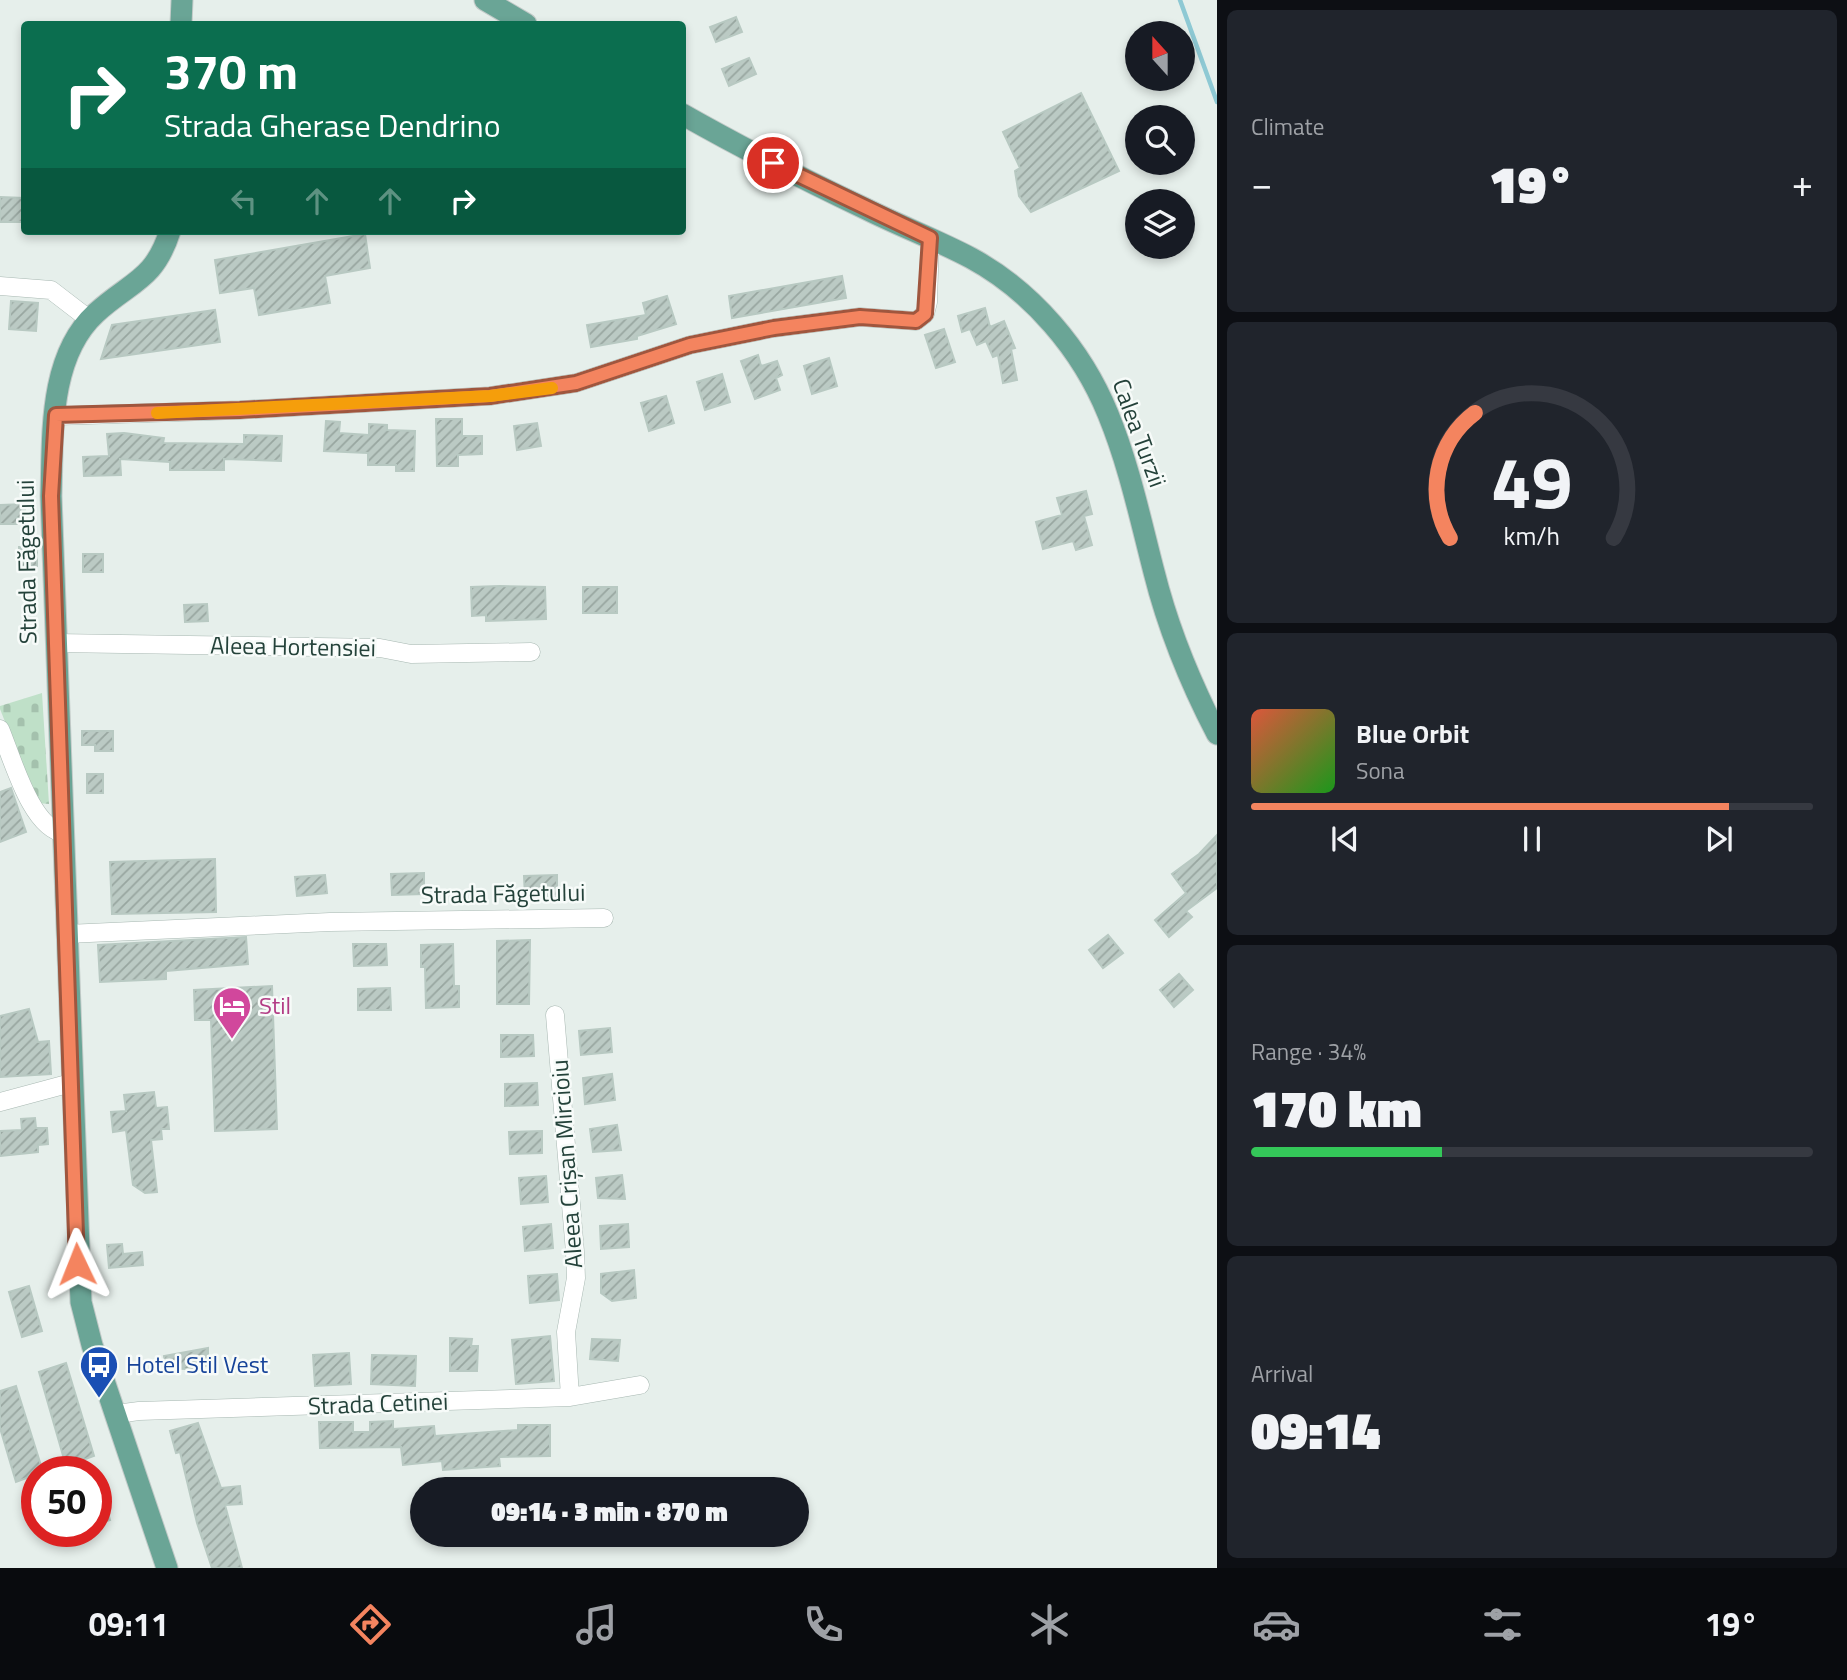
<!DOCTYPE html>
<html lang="en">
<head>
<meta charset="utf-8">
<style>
	:root { --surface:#171b24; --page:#20242c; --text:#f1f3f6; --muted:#9ea1a6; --line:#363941; --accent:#f4845f }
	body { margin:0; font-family:"Titillium Web",sans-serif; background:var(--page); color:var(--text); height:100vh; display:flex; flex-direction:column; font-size:26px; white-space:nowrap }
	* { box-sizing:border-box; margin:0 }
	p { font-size:23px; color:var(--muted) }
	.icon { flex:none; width:38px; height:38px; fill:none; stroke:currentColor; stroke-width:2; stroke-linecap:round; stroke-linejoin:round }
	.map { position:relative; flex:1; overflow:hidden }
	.drawer { display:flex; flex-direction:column; gap:10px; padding:10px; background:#0d0f14; width:630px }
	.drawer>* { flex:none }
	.banner { position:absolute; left:21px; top:21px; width:665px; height:214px; border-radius:7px; box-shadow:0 4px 10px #0003; background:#0b6e4f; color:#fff; overflow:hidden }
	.needle { width:46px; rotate:339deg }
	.controls { position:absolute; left:1125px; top:21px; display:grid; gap:14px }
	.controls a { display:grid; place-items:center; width:70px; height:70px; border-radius:50%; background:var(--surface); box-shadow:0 4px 10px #0003; font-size:35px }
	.speed { position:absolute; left:21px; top:1456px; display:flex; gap:14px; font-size:35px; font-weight:700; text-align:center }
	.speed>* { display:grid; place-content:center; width:91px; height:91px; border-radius:50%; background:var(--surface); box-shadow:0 4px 10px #0003; line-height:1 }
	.speed .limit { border:10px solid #d22; background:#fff; color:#111 }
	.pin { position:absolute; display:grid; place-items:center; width:60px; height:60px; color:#fff; margin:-30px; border:4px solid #fff; border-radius:50%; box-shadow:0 2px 7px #0007 }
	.me { position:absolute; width:77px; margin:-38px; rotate:358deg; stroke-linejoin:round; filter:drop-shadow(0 0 5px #0008) }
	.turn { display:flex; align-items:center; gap:24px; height:147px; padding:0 28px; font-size:32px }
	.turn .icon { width:91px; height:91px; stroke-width:2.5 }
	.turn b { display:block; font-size:49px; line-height:60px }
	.lanes { display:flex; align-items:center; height:66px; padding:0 28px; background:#0003; justify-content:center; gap:35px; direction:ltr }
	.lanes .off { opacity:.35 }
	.big { font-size:52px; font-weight:800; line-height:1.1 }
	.drawer .tile { flex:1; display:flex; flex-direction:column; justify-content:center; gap:10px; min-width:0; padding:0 24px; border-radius:10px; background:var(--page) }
	.drawer .dial { align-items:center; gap:0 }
	.dial svg { height:182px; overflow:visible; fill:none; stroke:var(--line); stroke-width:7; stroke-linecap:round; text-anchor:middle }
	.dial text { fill:var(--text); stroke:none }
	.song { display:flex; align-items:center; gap:21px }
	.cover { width:84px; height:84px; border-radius:10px; background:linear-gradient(135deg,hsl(10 70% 55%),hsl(120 70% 35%)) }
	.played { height:7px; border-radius:4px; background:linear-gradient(90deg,var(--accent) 85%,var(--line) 85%) }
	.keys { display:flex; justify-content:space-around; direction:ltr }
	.heat { display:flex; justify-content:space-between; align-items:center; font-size:38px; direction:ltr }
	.charge { height:10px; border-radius:5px; background:linear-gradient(90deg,#34c759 34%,var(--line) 0) }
	.trip { position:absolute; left:410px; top:1477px; width:399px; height:70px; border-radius:35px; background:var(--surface); box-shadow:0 4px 10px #0003; font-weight:800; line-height:70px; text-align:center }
	.tab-bar { display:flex; height:112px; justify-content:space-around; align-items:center; background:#090b0e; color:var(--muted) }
	.tab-bar .icon { width:49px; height:49px }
	.tab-bar .active { color:var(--accent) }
	.tab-bar b { font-size:32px; color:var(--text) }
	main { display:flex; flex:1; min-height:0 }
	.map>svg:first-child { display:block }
</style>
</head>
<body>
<main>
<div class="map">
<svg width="1217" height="1568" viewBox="0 0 1217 1568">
	<defs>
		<pattern id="cemetery-stones" width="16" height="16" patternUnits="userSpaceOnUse" patternTransform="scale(1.75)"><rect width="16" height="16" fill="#bfe0c8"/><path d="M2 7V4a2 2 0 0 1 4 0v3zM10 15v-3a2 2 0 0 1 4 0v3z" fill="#a4c1ad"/></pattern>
		<pattern id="building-hatch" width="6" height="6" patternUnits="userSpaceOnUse" patternTransform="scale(1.75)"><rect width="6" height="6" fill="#bbcac4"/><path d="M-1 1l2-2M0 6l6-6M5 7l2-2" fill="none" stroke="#98a6a0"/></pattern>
	</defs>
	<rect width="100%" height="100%" fill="#e6efeb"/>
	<path fill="url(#cemetery-stones)" d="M42,693l7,111 -12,-1 -37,-94v-3z"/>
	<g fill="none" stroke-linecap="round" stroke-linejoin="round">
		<path stroke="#8ec9d4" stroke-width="4.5" d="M1180,0l37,102"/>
	</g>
	<path fill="url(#building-hatch)" stroke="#b8c9c2" stroke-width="2" d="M736,17l6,15 -26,10 -6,-15z
		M749,58l7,16 -27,12 -7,-17z
		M1081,93l38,78 -88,41 -12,-16 -4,-25 5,-3 -17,-36z
		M0,197l24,1v24h-24z
		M365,234l5,34 -45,8 5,27 -71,12 -5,-27 -34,5 -5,-33z
		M842,276l4,22 -114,20 -3,-22z
		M667,296l9,28 -39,12v3l-46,8 -4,-22 59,-10 -3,-12z
		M11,301l27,2 -2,28 -27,-2z
		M985,308l5,19 14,-6 11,27 -4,1 6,31 -14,3 -5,-28 -5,2 -7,-16 -9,4 -7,-16 -8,3 -4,-16z
		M215,310l5,32 -119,17 11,-34z
		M944,329l11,33 -19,6 -11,-33z
		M758,355l3,11 16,-5 5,14 -6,3 4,12 -25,9 -14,-38z
		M829,358l8,28 -25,8 -8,-28z
		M722,374l8,28 -25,8 -8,-28z
		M666,396l8,27 -25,8 -8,-28z
		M436,419h26v17h20v18l-24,1v11h-21z
		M326,421l14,1 -1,11 30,2v-11l18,1v5l28,1 -1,40h-18v-6h-28v-12l-44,-2z
		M537,423l4,23 -24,4 -3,-24z
		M124,433l40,5 -1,5 81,1v-9l38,1 -1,25 -57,-2v11h-54v-8l-50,-3 1,16 -37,1 -1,-19 26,-1 -2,-22z
		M1086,491l6,23 -8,2 8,29 -16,5 -3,-9 -30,8 -7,-27 26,-7 -5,-17z
		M25,504v14h-8v6h-17v-19z
		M19,547h18v19l-18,1z
		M83,554h20v18h-20z
		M500,586l45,1 1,32 -60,2v-6l-14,1 -1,-29z
		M583,587h34v26h-34z
		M207,604l1,17 -23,1 -1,-17z
		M82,731h31v20h-18v-6h-13z
		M87,774h16v19h-16z
		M11,788l15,44 -26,10v-50z
		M1217,835v53l-31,23 6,6 -23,20 -14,-17 31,-27 -14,-19 27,-20z
		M215,859l1,53 -104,2 -2,-52z
		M424,873v21l-32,1 -1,-21z
		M325,875l2,18 -30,3 -2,-19z
		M557,875v21l-32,1 -1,-21z
		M1108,935l15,18 -20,15 -14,-18z
		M246,937l2,27 -82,7v8l-66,3 -2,-37z
		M530,940l-1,64h-32v-63z
		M353,944h33l1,21 -33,1z
		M453,944l1,42h5v21l-33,1 -1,-41h-4v-22z
		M1179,974l14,16 -19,17 -14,-17z
		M272,986l5,143 -62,2 -4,-111h-16l-1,-30z
		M390,988l1,22h-33v-21z
		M29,1009l9,33 11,-1 2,33 -51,3v-61z
		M610,1028l2,24 -31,3 -2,-24z
		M501,1035h32l1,21 -33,1z
		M612,1074l3,26 -30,4 -2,-26z
		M537,1083l1,22 -33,1v-22z
		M154,1092l2,16 11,-1 2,22h-8l1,10 -11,1 6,52 -12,1 -12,-8 -7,-55 -13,2 -2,-20 15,-1 -2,-16z
		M35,1118l1,10h11l1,16 -10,1v7l-38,4v-25l22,-1 -1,-11z
		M617,1125l4,25 -28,2 -3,-23z
		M542,1131v22l-32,1 -1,-22z
		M622,1175l3,24 -27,-1 -2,-20z
		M546,1176l2,26 -27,2 -2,-26z
		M551,1224l2,24 -28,3 -2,-24z
		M628,1224l1,23 -28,2 -1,-23z
		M122,1244l1,10 19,-2 1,13 -34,3 -2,-23z
		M634,1270l2,28 -24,3 -11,-8v-19z
		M557,1274l2,26 -29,3 -2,-27z
		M29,1286l13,45 -20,6 -13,-45z
		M550,1336l4,45 -38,3 -4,-44z
		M450,1338l22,1 -1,7h7l-1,25h-27z
		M592,1339l28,1 -2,21 -28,-2z
		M208,1348v18h-8l-7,8 -7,-5 -20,-1 -2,-12z
		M349,1353l2,31 -36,2 -2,-31z
		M372,1355l44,1 -1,30 -44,-2z
		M66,1363l28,93 -28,10 -27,-94z
		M16,1386l27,86 -27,10 -16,-54v-37z
		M393,1421v8l41,-3 1,10 83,-6v-5h32v31l-51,1 1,9 -57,4 -1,-9 -39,4 -2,-18 -81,1 -1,-26h34v10h17v-10z
		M198,1423l23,65 19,-2 2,18 -17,1 17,63h-30l-15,-45 -17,-71 -4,1 -6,-22z
		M96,1485h4l10,35 -14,4z"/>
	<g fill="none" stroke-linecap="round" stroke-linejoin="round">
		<g stroke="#a8b8b2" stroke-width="19">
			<path id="minor" d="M0,286l51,4 39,30
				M56,416l184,-6 250,-14 86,-13 114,-38 84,-17 86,-11 56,4 9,-7 3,-12 2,-64
				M55,643l325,5 31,6 120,-2
				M0,729c12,28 31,100 64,104
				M67,934l263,-12 274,-4
				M555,1015l20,237 1,26 -10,54 4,65
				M0,1102l71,-19
				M116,1414l23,-3 431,-14 70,-12"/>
		</g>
		<g stroke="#c2cac8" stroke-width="23">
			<path id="major" d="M485,0l41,24
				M181,24l1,-24
				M682,114c60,34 121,65 184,95 34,17 71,31 105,49 61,33 111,92 137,156 21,51 32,104 46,158 14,56 36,110 63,162
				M167,1568l-75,-223 -11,-43 -30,-806c2,-60 -3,-139 45,-183 35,-32 58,-32 74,-82"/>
		</g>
		<use href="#minor" stroke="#fff" stroke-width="18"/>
		<use href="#major" stroke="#6aa596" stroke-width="21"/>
	</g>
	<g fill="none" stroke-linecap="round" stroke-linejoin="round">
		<g stroke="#9f563e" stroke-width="18">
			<path id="route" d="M77,1264l-26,-768 5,-81 184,-5 250,-14 86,-13 114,-38 84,-17 86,-11 56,4 9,-7 5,-76 -157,-75"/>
		</g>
		<use href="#route" stroke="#f4845f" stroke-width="12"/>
		<path stroke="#f59e0b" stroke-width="12" d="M157,413l333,-17 62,-8"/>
	</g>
	<defs>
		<g id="hotel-pin" transform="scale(2.0125)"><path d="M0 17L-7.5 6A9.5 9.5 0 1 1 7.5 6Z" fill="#d1479c" stroke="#f7fbf9"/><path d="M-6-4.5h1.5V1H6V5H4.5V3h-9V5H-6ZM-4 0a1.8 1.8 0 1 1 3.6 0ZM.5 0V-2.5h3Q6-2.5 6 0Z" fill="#fff"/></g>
		<g id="bus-pin" transform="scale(2.0125)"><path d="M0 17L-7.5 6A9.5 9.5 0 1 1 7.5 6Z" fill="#1a4fb4" stroke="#f7fbf9"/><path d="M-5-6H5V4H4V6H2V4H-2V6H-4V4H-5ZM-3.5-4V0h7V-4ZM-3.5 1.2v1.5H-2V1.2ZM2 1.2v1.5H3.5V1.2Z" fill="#fff"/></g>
	</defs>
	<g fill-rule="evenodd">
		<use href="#hotel-pin" x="232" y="1006"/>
		<use href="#bus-pin" x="99" y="1365"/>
	</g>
	<g text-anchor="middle" stroke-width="5" stroke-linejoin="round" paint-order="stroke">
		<g font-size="24" fill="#24423a" stroke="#f7fbf9">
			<text transform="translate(1139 433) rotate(70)" y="8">Calea Turzii</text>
			<text transform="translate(27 562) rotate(-91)" y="8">Strada Făgetului</text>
			<text transform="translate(293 647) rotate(1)" y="8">Aleea Hortensiei</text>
			<text transform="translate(503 894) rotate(-1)" y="8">Strada Făgetului</text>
			<text transform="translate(567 1164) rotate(-94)" y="8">Aleea Crișan Mircioiu</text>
			<text transform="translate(378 1404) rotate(-2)" y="8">Strada Cetinei</text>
		</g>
		<g font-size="24" fill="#b23c85" stroke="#f7fbf9" text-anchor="start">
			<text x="259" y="1014">Stil</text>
		</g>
		<g font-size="24" fill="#164399" stroke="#f7fbf9" text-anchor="start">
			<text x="126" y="1373">Hotel Stil Vest</text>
		</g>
	</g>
</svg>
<div class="controls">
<a><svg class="needle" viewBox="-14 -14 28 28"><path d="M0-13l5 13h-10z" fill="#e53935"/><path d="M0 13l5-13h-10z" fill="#9ea1a6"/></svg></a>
<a><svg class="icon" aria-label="search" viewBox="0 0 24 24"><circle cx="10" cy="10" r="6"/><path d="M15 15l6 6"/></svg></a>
<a><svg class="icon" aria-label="layers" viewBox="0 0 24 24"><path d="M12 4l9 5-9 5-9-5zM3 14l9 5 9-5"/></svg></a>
</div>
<div class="speed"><div class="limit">50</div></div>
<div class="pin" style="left:773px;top:163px;background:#d93025"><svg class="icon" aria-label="arrive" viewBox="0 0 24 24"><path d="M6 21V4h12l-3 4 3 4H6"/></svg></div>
<svg class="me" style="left:77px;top:1264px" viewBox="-20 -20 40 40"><path d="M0-17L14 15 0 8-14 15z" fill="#f4845f" stroke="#fff" stroke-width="4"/></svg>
<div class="trip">09:14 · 3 min · 870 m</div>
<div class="banner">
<div class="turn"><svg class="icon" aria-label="right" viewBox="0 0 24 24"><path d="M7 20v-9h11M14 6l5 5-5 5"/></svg><div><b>370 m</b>Strada Gherase Dendrino</div></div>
<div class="lanes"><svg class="icon off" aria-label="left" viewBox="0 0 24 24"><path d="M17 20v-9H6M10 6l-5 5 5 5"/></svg><svg class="icon off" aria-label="ahead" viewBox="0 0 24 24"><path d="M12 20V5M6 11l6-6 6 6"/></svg><svg class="icon off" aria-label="ahead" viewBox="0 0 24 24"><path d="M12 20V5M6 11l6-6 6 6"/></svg><svg class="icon" aria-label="right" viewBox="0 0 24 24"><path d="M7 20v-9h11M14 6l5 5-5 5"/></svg></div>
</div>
</div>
<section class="drawer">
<div class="tile"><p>Climate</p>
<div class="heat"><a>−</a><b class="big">19°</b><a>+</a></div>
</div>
<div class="tile dial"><svg viewBox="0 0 100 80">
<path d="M14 69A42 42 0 1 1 86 69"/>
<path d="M14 69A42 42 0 0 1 25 14" stroke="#f4845f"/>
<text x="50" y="56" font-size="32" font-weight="700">49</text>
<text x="50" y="72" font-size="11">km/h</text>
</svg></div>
<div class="tile">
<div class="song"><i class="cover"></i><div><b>Blue Orbit</b><p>Sona</p></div></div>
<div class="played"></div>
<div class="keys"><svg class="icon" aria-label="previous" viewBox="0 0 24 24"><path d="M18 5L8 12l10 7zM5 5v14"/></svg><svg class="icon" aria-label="pause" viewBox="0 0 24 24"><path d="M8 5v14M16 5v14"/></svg><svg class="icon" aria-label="next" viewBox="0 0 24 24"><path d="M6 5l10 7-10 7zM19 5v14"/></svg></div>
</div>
<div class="tile"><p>Range · 34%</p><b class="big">170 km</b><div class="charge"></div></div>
<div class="tile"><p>Arrival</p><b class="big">09:14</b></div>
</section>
</main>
<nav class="tab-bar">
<b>09:11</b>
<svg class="icon active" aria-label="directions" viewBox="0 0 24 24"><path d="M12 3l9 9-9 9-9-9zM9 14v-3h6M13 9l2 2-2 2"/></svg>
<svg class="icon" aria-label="music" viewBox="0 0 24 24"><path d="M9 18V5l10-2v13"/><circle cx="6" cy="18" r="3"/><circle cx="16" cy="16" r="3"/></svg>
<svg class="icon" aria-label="phone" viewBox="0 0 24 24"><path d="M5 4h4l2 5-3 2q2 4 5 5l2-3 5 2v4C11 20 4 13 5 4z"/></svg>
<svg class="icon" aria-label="climate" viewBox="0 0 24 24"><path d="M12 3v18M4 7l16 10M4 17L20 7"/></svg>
<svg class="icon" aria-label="car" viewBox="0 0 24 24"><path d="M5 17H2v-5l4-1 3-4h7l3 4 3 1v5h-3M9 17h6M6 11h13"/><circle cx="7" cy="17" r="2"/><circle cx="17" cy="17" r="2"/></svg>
<svg class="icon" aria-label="filters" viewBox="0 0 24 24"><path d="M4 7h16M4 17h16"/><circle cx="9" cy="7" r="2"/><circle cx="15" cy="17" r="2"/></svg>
<b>19°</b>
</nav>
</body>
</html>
